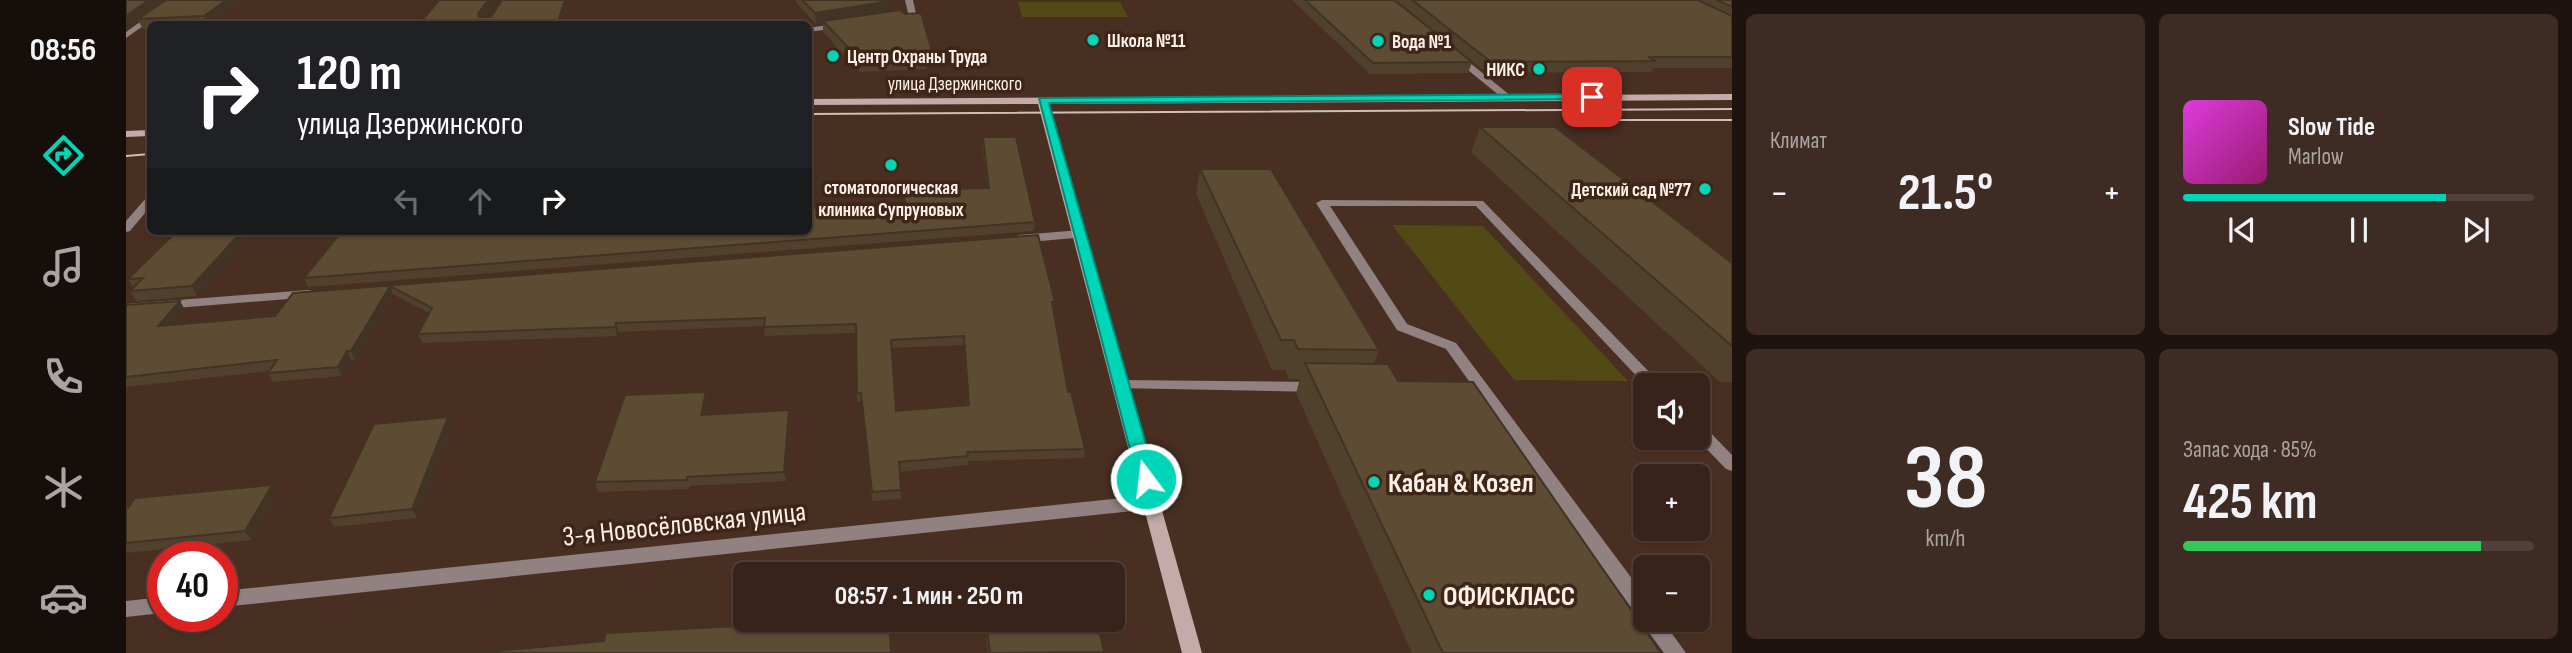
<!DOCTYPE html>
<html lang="ru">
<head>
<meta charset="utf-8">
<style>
	:root { --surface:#37231a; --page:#3e2b23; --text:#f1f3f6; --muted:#aaa4a2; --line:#514039; --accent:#00d5b7 }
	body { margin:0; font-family:"Sofia Sans Condensed",sans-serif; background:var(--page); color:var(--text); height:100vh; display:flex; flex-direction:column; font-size:26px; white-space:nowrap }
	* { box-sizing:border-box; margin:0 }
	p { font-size:23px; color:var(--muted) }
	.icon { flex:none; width:38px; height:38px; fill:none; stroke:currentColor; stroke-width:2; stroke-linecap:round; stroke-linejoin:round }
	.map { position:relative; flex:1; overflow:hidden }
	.drawer { display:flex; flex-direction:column; gap:14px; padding:14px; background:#1e130e; width:840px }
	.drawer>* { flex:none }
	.banner { position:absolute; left:21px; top:21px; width:665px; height:214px; border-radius:10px; box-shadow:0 2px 5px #0004,0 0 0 2px var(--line); background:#202124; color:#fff; overflow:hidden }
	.controls { position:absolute; left:1507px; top:373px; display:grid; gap:14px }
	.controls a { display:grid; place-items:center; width:77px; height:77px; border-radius:10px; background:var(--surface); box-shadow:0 2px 5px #0004,0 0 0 2px var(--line); font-size:35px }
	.speed { position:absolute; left:21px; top:541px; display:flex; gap:14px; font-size:35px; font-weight:700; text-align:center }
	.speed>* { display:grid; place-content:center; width:91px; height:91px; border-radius:50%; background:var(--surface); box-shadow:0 2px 5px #0004,0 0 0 2px var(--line); line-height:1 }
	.speed .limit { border:10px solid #d22; background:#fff; color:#111 }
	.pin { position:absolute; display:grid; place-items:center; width:60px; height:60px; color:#fff; margin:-30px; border-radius:14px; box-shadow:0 4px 10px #0006 }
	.me { position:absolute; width:77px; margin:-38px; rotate:345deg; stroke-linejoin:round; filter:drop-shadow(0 0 5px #0008) }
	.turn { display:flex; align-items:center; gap:24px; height:147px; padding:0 35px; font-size:32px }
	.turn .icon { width:91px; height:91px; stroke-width:2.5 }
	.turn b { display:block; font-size:49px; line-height:60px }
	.lanes { display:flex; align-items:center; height:66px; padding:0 35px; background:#0003; justify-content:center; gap:35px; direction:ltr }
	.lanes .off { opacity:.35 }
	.big { font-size:52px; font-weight:700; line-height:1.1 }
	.drawer .tile { flex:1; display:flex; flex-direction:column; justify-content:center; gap:10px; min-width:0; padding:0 24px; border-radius:10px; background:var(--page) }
	.drawer .dial { align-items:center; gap:0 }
	.dial b { font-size:91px; line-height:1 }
	.song { display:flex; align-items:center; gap:21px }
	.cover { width:84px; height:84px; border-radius:10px; background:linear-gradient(135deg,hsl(300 70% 55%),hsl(320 70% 35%)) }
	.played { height:7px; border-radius:4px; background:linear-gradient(90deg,var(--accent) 75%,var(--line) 75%) }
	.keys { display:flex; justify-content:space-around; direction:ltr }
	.heat { display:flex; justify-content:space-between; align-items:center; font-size:38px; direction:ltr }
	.charge { height:10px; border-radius:5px; background:linear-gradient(90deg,#34c759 85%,var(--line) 0) }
	.drawer .tiles { flex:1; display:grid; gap:14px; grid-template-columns:repeat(2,1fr) }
	.trip { position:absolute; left:607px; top:562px; width:392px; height:70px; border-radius:10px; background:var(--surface); box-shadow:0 2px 5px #0004,0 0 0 2px var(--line); font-weight:700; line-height:70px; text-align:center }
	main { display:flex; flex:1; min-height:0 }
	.tabs { display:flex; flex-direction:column; width:126px; justify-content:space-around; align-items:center; background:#160e0a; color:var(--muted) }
	.tabs .icon { width:49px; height:49px }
	.tabs .current { color:var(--accent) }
	.tabs b { font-size:32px; color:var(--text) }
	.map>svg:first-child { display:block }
</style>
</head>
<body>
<main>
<nav class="tabs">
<b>08:56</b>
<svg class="icon current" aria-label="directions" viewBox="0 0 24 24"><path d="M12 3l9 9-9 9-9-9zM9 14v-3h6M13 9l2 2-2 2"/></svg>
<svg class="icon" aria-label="music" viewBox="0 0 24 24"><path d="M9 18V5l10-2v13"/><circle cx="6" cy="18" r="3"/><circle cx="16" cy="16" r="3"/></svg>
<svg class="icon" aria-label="phone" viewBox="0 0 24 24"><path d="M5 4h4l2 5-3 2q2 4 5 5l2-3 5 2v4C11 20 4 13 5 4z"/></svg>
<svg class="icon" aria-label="climate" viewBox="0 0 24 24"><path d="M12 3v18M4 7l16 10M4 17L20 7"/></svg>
<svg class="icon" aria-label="car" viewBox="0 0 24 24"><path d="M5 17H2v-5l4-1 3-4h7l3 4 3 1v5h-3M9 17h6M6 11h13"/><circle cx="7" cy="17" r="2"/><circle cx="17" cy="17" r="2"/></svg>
</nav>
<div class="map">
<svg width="1606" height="653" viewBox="0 0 1606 653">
	<rect width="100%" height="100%" fill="#492f22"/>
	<path fill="#534914" d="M892,2h102l8,15h-106z
		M1266,225l91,1 145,155 -114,-1z"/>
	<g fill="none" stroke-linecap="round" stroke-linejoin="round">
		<path fill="#918180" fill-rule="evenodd" d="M779,0h8l3,14 -22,5v-4l14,-2z
			M716,23l4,2 -1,2 -37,5v-4z
			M1196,200l161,1 176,181 3,3h-17l-169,-179h-146l77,118 49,19 189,253v24h17l24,33h-22l-20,-27 -2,-8 -4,-1 -192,-268 -49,-19 -81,-127z
			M995,380l196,2 8,5 -8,5 -201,-4 -3,-3 3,-3z
			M1572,425l6,1 28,29v16l-6,-2 -30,-31z"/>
		<path fill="#918180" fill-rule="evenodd" d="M45,0h9l-54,38v-6z
			M1327,54h6l52,42v4h-6l-52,-42z
			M24,197v10l-20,24 -4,1v-11l20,-23z
			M955,230l4,1 2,3 -2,3 -66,6 -6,-4 6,-4z
			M182,290l5,1 2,3 -2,3 -187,15v-8z
			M1026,495l6,2 3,5 -3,5 -6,2 -930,98v-16z
			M37,597v16l-37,4v-16z"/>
		<path fill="#c4aaa9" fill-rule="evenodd" d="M1606,94v6l-684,4 154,549h-20l-144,-549 -230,1v-6z
			M24,130v6l-24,1v-6z"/>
		<path stroke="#d0bfb6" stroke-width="2" d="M682,114l924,-5
			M1487,120h119
			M0,156l24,-2"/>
	</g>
	<path fill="#50402c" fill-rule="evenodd" d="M0,0h117l-33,24h-60v5h-7z
		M670,0h93l1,1 1,10 42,44v11l-6,1 -1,2 -66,3 -37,-40v-9l-7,1 -19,-20z
		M1166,0h102l78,62 -4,11 -98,1z
		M1270,0h336v68h-79l-2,4 -164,1z
		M1354,127l252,136v119h-12l-249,-230z
		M857,137l52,85 -1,9 -726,56 -4,-9 601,-74 83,-16 -6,-43z
		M1074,169l179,181 -5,14 24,17 263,272h-249l-116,-260 4,-14h-11l-4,-9h-13l-76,-176z
		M51,231l20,65 -61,5 -6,-10 3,-3 -5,-9z
		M912,235l17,67 -2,9 15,81 17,57 -1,9 -116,3v4l-69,7 2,27 -29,2 -10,-99h-5l-1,-69 -91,3 -1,-10 -146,6 -1,4 -195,7 -4,-9 11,-21 -36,-19 -38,66h-4l-9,16 -69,6 -5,-9 1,-2 -143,16v-82l59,5 -13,15 103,-9 18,-23zM838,345l4,60 -72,6 -4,-63z
		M580,392l2,10 -3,13 85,4 -4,62 -97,5v3l-91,3 -3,-10z
		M322,417l4,10 -35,91 -83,9 -5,-9z
		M152,494l-27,46 -125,13v-45z
		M859,620h112l7,33h-116z"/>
	<path fill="#413424" d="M23,0h18l-41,29v-13z
		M100,0h17l-33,24h-3l-3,-8z
		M362,0h8l-15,23 -3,-9z
		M439,0h5l-8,24h-5z
		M764,1l1,11 -68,9v2l-7,1 -1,-11z
		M116,231h12l-57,65 -5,-10z
		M264,286l3,8 -38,66 -4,-9z
		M54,301l5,9 -22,25 -5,-9z
		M490,323l2,9 -1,4 -2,-9z
		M221,351l4,9 -9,16 -4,-9z
		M580,392l2,10 -5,22 -2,-9z
		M663,410l1,9 -4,62 -2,-9z
		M322,417l4,10 -35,91 -5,-9z
		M146,485l6,9 -27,46 -6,-9z"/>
	<path fill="#5d4b33" stroke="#413424" stroke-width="2" fill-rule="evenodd" d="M0,0h23l-23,16z
		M40,0h60l-22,16 -66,3z
		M313,0h49l-10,14 1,3h12l11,-17h63l-8,24h-138z
		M676,0h87l1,1 -75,12z
		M1179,0h89l78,62 -99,1z
		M1286,0h286l34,16v41h-84l8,4 -165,1z
		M1591,0h15v7z
		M774,10l5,4 16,-1 12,42h-6l-1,2 -66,3 -37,-39z
		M1354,127h75l177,136v83z
		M857,137h33l19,85 -731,56 38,-47h466v-23l97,-4 -1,-14 85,-2z
		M1074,169h71l108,181 -81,-1 -4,-9h-13z
		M51,231h65l-50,55 -62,5 13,-13 -15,1z
		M912,235l17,67h-3l16,90h3l14,57 -118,3 1,4 -69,6 2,28 -29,2 -11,-99h-4l-1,-69 -92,3 1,-9 -149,5 -1,4 -197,7 14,-26 -42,-22 -39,65h-4l-9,16 -70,6 9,-13 -151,17v-72l54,-4 -22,25 117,-10 18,-23zM838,336l5,69 -73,6 -5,-71z
		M1179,363l83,1 10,17 75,1 188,271h-218z
		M580,392l-5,23 88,-5 -5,62 -97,5v3l-92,2 30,-87z
		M322,417l-36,92 -83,9 45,-94z
		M146,485l-27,46 -119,12v-35h2l7,-10z
		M694,620h69l2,33h-415l128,-12 2,-8 132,-7z
		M860,620h111l7,32 -114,1z"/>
	<path fill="#00d5b7" stroke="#008a77" stroke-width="2" d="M1466,94l4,1v4l-547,4 107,376 -3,5h-14l-100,-386z"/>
	<g fill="#00d5b7" stroke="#3e2518" stroke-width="2.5">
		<circle cx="967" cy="40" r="7"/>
		<circle cx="1252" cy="41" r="7"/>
		<circle cx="707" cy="56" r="7"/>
		<circle cx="1413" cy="69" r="7"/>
		<circle cx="765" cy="165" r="7"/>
		<circle cx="1579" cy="189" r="7"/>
		<circle cx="1248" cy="482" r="7"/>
		<circle cx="1303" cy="595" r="7"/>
	</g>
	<g text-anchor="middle" stroke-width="7" stroke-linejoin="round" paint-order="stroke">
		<g font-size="19" font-weight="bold" fill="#fff1ea" stroke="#3e2518" text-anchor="start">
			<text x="981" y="47">Школа №11</text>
			<text x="1266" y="48">Вода №1</text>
			<text x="721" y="63">Центр Охраны Труда</text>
			<text x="1399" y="76" text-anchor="end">НИКС</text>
			<text x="765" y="194" text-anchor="middle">стоматологическая<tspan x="765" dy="22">клиника Супруновых</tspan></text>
			<text x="1565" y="196" text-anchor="end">Детский сад №77</text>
		</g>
		<g font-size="19" fill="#fff1ea" stroke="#3e2518">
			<text x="829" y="90">улица Дзержинского</text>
		</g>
		<g font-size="28" font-weight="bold" fill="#fff1ea" stroke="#3e2518" text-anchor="start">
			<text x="1262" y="492">Кабан &amp; Козел</text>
			<text x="1317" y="605">ОФИСКЛАСС</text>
		</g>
		<g font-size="28" fill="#fff1ea" stroke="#3e2518">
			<text transform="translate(558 523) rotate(-6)" y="10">3-я Новосёловская улица</text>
		</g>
	</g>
</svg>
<div class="controls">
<a><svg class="icon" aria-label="sound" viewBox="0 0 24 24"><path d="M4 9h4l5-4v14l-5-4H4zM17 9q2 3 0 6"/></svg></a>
<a>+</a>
<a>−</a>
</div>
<div class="speed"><div class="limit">40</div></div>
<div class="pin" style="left:1466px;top:97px;background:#d93025"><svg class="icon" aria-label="arrive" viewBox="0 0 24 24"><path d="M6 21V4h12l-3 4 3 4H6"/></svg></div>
<svg class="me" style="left:1020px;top:479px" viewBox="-20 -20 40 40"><circle r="17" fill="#00d5b7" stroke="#fff" stroke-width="3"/><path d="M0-11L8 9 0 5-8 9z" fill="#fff"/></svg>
<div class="trip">08:57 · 1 мин · 250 m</div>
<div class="banner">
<div class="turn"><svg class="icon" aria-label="right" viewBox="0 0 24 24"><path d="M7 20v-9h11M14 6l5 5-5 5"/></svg><div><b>120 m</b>улица Дзержинского</div></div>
<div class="lanes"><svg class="icon off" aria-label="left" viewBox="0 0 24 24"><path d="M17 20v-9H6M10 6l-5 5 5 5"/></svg><svg class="icon off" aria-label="ahead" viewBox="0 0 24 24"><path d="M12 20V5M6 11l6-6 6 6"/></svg><svg class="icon" aria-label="right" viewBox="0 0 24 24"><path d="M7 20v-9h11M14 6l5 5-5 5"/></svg></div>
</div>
</div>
<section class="drawer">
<div class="tiles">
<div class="tile"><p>Климат</p>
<div class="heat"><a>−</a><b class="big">21.5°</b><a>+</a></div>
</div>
<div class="tile">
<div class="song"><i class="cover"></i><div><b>Slow Tide</b><p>Marlow</p></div></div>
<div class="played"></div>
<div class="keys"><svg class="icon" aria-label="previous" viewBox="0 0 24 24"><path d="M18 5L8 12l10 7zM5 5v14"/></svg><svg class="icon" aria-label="pause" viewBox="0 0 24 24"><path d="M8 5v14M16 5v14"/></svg><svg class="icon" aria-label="next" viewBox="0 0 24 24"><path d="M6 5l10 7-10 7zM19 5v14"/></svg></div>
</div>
<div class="tile dial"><b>38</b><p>km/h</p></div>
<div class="tile"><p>Запас хода · 85%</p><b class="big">425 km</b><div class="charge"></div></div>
</div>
</section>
</main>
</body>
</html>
